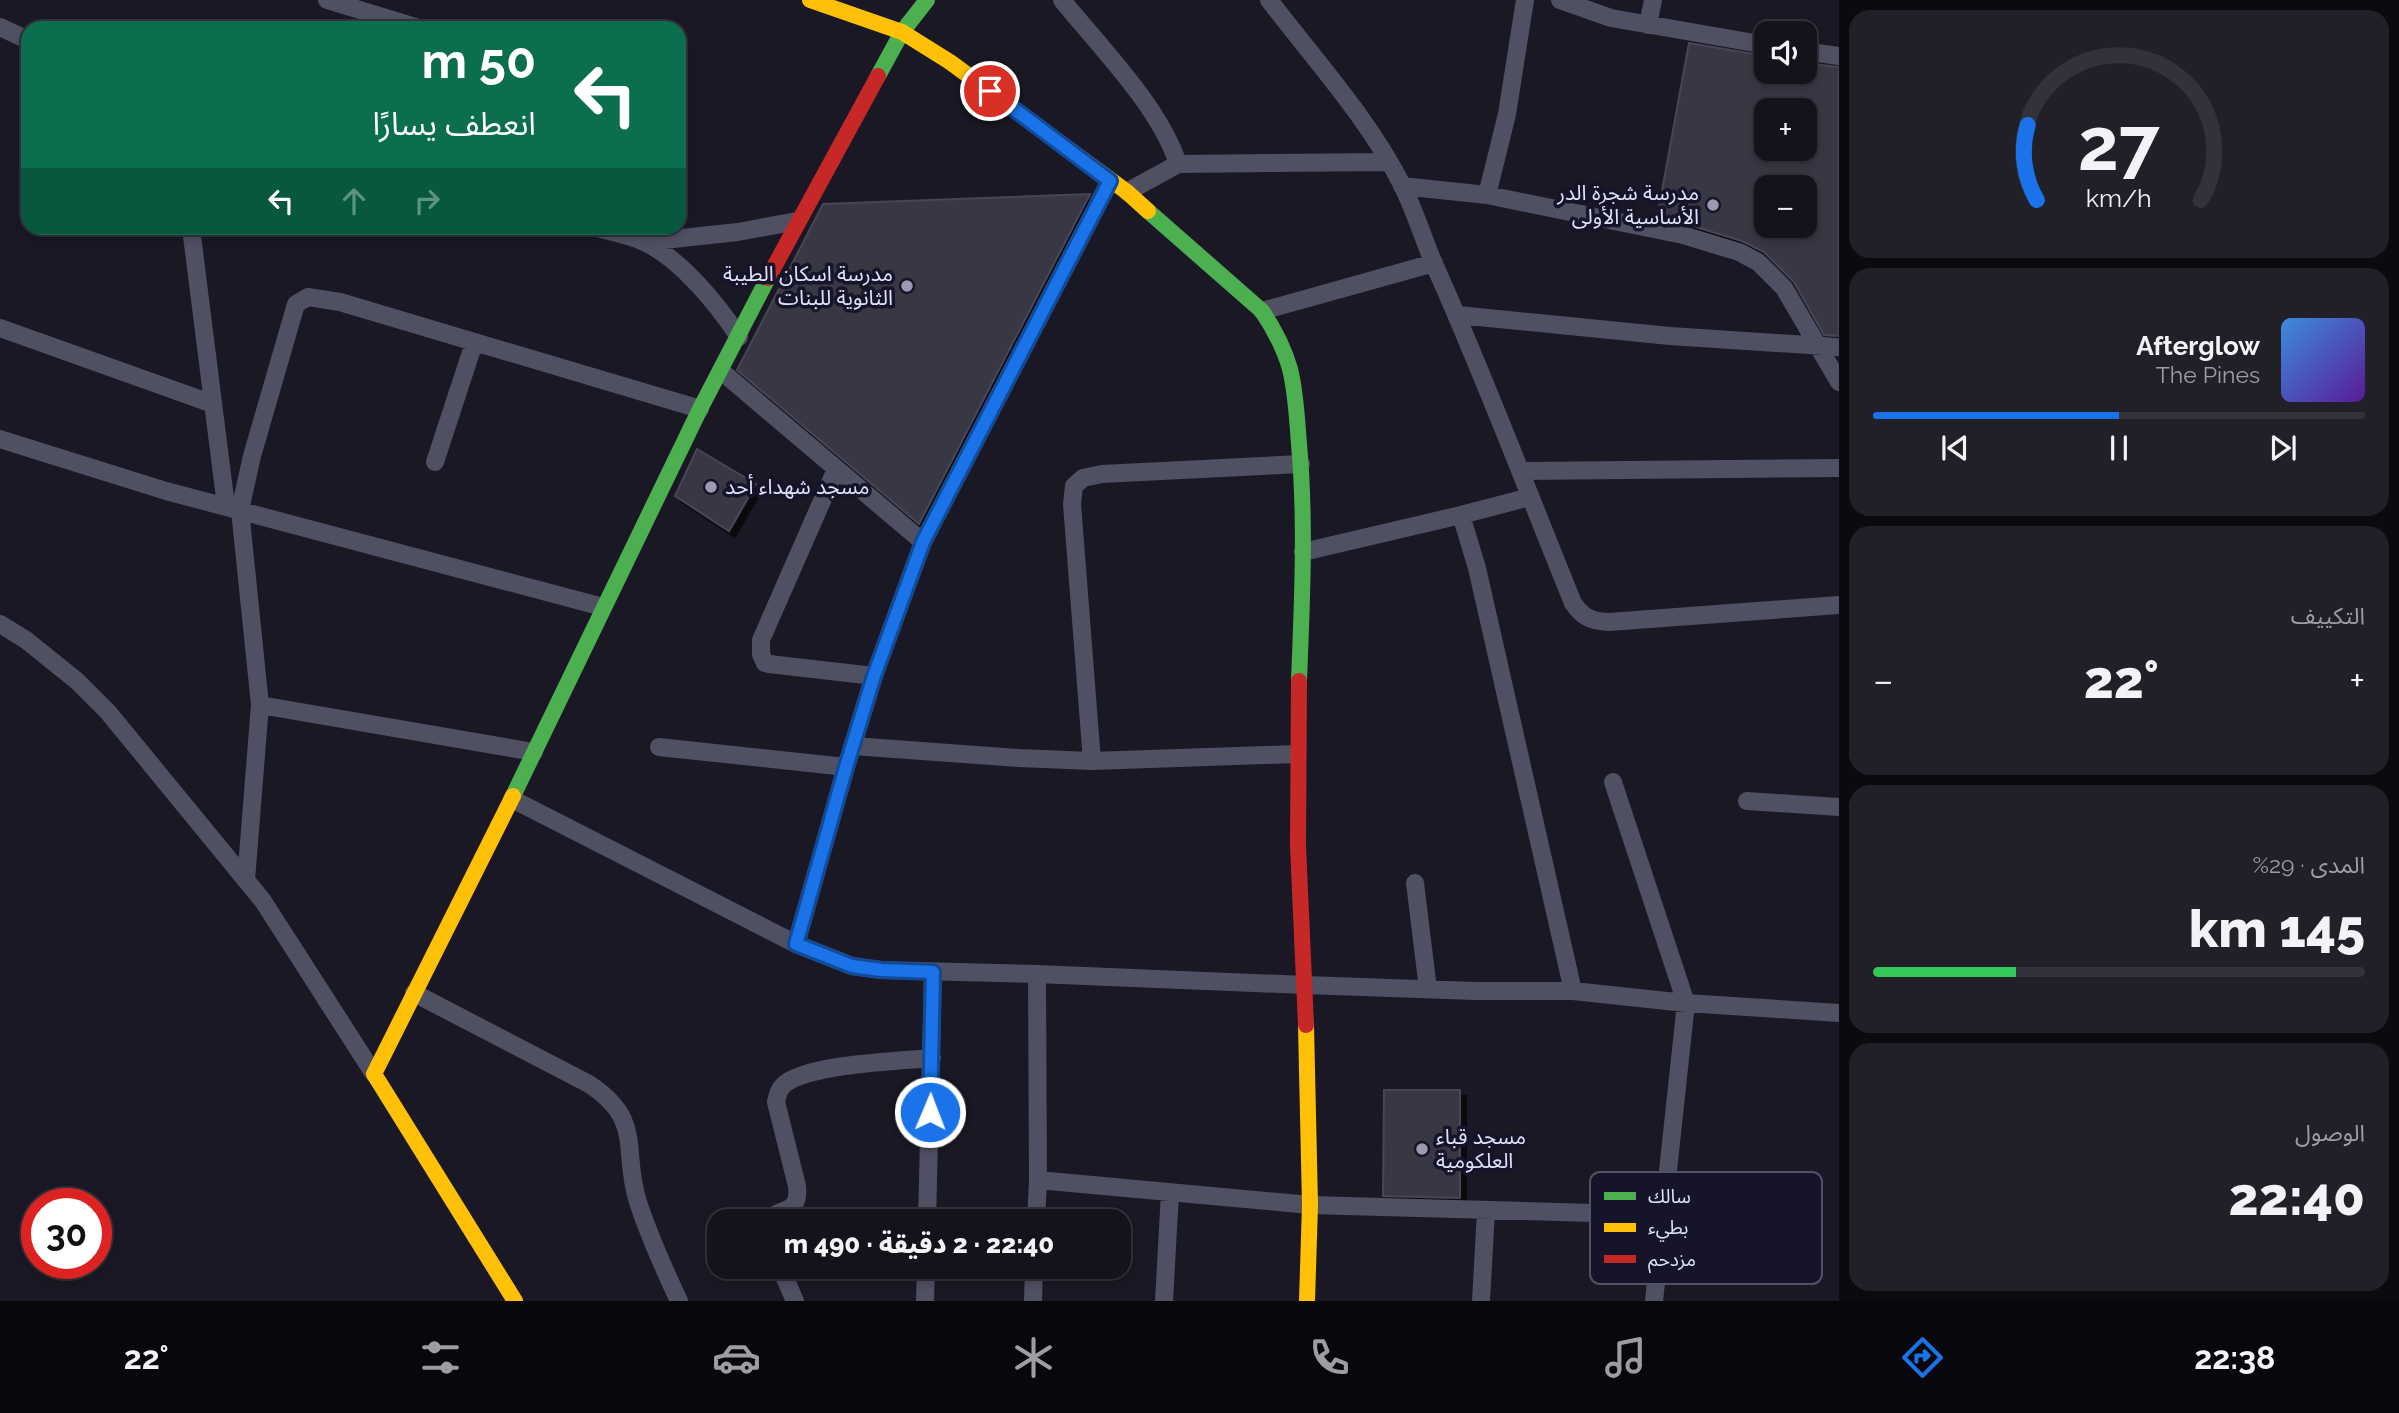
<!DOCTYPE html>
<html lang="ar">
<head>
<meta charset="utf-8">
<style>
	:root { --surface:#14121b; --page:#212028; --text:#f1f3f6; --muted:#9d9ea3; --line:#33323a; --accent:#1a73e8 }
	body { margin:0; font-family:Raleway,"Noto Sans Arabic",sans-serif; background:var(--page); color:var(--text); direction:rtl; height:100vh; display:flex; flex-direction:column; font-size:26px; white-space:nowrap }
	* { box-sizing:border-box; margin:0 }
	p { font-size:23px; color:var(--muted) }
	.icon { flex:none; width:38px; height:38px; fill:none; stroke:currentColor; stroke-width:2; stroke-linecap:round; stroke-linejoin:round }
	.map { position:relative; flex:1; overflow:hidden; direction:ltr }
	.drawer { display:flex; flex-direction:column; gap:10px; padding:10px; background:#0b0a0f; width:560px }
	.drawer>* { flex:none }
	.guide { position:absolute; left:21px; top:21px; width:665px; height:214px; border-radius:21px; box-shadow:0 4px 10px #0003,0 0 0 2px var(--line); direction:rtl; background:#0b6e4f; color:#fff; overflow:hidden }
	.fabs { position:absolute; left:1754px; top:21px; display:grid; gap:14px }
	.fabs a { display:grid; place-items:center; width:63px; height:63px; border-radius:14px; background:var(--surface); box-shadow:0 4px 10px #0003,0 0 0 2px var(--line); font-size:35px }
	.speed { position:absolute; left:21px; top:1188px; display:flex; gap:14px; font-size:35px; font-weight:700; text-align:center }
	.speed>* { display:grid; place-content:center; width:91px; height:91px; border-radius:50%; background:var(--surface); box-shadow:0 4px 10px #0003,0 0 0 2px var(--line); line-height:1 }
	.speed .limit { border:10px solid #d22; background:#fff; color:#111 }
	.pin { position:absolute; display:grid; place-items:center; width:60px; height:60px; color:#fff; margin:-30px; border:4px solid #fff; border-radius:50%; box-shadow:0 2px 7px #0007 }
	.me { position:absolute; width:77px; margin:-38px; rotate:1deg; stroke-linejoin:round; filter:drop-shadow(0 0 5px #0008) }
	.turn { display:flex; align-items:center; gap:24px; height:147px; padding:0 35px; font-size:32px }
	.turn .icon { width:91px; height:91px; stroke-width:2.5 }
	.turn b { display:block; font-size:49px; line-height:60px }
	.lanes { display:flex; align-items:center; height:66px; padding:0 35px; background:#0003; justify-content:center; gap:35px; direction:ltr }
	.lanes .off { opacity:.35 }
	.big { font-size:52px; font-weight:800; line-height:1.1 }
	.drawer .widget { flex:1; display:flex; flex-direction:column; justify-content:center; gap:10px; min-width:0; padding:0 24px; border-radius:21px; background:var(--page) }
	.drawer .dial { align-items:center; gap:0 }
	.dial svg { height:182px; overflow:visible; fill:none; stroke:var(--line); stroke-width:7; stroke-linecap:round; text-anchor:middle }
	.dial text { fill:var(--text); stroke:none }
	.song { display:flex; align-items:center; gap:21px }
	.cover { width:84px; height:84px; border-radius:10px; background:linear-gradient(135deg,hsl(210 70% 55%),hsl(270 70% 35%)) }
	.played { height:7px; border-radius:4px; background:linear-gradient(90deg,var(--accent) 50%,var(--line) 50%) }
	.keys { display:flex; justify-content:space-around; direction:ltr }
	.heat { display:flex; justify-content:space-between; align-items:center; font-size:38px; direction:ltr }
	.charge { height:10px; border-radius:5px; background:linear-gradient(90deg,#34c759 29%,var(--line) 0) }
	.trip { position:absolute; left:707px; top:1209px; width:424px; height:70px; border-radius:21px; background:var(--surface); box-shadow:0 4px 10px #0003,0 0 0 2px var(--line); font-weight:800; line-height:70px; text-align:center; direction:rtl }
	.tab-bar { display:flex; height:112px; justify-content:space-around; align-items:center; background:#08070b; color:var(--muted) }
	.tab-bar .icon { width:49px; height:49px }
	.tab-bar .selected { color:var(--accent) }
	.tab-bar b { font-size:32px; color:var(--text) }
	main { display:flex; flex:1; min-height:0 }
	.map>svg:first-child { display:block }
</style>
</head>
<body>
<main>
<section class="drawer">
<div class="widget dial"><svg viewBox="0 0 100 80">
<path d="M14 69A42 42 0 1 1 86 69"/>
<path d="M14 69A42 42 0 0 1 10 36" stroke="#1a73e8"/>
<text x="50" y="56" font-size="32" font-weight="700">27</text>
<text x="50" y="72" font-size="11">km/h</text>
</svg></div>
<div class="widget">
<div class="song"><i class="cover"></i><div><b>Afterglow</b><p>The Pines</p></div></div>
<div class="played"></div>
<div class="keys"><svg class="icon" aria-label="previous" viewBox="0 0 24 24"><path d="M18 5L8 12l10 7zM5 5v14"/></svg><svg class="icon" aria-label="pause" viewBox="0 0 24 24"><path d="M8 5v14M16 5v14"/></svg><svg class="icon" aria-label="next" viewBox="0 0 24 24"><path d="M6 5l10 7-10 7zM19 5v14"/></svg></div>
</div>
<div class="widget"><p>التكييف</p>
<div class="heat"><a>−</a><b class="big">22°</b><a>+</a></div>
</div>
<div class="widget"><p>المدى · 29%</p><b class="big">145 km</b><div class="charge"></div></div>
<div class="widget"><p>الوصول</p><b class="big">22:40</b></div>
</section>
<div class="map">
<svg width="1839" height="1301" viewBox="0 0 1839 1301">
	<defs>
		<filter id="shadow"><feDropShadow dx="6" dy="6" stdDeviation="0" flood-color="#0009"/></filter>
	</defs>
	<rect width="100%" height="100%" fill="#1a1824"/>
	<path fill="#393845" stroke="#474556" stroke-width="2" fill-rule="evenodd" filter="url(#shadow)" d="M1689,43l77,13v16h38v-9l35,4v269l-15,-1 -30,-53 -30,-30 -22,-11 -56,-17 -29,-6zM1766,110h38v39h-38zM1766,187h38v39h-38z
		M1090,194l-171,330 -182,-154 86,-166z
		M697,449l59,35 -27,47 -54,-35z
		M1384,1090h76v108l-77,-2z"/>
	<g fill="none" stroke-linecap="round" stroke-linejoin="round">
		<path stroke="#505063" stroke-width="18" d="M327,0l92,28
			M1062,0c38,47 98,107 116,164l-51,28
			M1269,0c46,60 99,118 133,185 13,26 21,53 32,79 50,111 93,226 139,339 10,15 19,18 36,19l230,-17
			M1560,0l51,18 155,27
			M1648,25l5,-25
			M0,27l28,13
			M1804,51l35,5
			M1178,164l210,-2
			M1402,186l85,9 196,40 56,17 19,10 26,26 55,94
			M1487,195l20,-81 18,-114
			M191,228l35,278
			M597,228c15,4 33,7 47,14 36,16 74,63 95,95
			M645,242l93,-10 59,-11
			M1262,311l172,-48
			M1458,315l212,21 169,11
			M0,328l213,76
			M721,371l202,171 187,-361
			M0,439l166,52 437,116
			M435,462l39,-119
			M836,469l-75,171v14l4,9 4,1 105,12
			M1520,471l319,-3
			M1461,515l69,-18
			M1303,552l158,-37 16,53 96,423
			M0,624l26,16 51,41 31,31 155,189 111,173
			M260,705l274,47
			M853,746l166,12 73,3 205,-7
			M659,747l187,20
			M1092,761l-20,-257 2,-18 9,-8 19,-4 199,-10
			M1613,782l73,221 -32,298
			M512,799l284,145 56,22 29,4 156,4 268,11 170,6h98l113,12 153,10
			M1747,801l92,6
			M246,880l14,-175 -20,-195 12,-54 44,-152 12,-7 32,5 360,107
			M1415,883l13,106
			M796,944l50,-177 28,-91 49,-134
			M414,993l175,91c56,37 32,65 49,118 11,34 26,67 41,99
			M1038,1180l272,25 354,10
			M767,1222c12,-17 33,-5 30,-36l-21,-84c2,-8 3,-14 10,-19 26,-19 112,-22 146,-25
			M927,1222l6,-250
			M1036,1222l2,-42 -1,-206
			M780,1267l15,34
			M925,1301l1,-34
			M1033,1301l1,-34
			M1164,1301l6,-108
			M1481,1301l5,-90"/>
		<path stroke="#4caf50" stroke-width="16" d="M878,76l24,-44 25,-32
			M1148,211l114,100c12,18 22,37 28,58 6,24 7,50 9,75 7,79 3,158 0,237
			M513,796l187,-387 68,-131"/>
		<path stroke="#ffc107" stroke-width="16" d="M810,0l92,32 48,30 177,130 21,19
			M513,796l-139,278 141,227
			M1306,1025l4,180 -3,96"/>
		<path stroke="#c62828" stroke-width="16" d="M768,278l110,-202
			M1299,681l-1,165 8,179"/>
	</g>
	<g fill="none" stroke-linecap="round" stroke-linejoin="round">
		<g stroke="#114b97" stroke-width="18">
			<path id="route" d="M930,1112l3,-140 -52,-2 -29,-4 -56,-22 50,-177 28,-91 49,-134 187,-361 -120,-90"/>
		</g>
		<use href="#route" stroke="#1a73e8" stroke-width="12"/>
	</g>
	<g fill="#9b9ab0" stroke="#161428" stroke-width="2.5">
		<circle cx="1713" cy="205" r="7"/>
		<circle cx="907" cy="286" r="7"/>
		<circle cx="711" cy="487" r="7"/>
		<circle cx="1422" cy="1149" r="7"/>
	</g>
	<g text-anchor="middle" stroke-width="7" stroke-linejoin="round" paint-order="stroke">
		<g font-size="21" fill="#e1e0fb" stroke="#161428" text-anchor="end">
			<text x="1699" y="200">مدرسة شجرة الدر<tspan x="1699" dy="24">الأساسية الأولى</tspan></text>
			<text x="893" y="281">مدرسة اسكان الطيبة<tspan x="893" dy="24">الثانوية للبنات</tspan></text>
			<text x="725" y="494" text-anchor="start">مسجد شهداء أحد</text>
			<text x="1436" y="1144" text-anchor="start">مسجد قباء<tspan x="1436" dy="24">العلكومية</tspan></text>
		</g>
	</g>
	<rect x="1590" y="1172" width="232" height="112" rx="10" fill="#161428" stroke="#535167" stroke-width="2"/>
	<rect x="1604" y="1192" width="32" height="8" fill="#4caf50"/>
	<rect x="1604" y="1223" width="32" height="9" fill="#ffc107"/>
	<rect x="1604" y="1255" width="32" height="8" fill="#c62828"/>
	<g font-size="19" fill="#e1e0fb">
		<text x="1648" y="1203">سالك</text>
		<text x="1648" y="1234">بطيء</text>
		<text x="1648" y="1266">مزدحم</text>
	</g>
</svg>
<div class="fabs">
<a><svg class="icon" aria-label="sound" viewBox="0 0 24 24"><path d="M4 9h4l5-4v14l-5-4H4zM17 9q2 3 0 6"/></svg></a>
<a>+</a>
<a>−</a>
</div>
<div class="speed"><div class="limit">30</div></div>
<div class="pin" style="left:990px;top:91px;background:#d93025"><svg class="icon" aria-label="arrive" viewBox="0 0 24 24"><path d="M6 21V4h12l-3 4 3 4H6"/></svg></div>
<svg class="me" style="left:930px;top:1112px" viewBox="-20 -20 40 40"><circle r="17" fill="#1a73e8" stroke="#fff" stroke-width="3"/><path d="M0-11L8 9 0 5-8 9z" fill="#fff"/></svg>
<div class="trip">22:40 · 2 دقيقة · 490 m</div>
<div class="guide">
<div class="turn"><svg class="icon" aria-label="left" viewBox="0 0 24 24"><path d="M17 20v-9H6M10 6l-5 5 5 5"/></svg><div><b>50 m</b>انعطف يسارًا</div></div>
<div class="lanes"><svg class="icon" aria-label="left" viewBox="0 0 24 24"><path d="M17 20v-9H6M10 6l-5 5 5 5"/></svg><svg class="icon off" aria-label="ahead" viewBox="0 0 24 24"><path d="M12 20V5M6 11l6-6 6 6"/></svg><svg class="icon off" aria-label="right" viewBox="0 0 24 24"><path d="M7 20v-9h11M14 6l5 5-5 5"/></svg></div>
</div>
</div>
</main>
<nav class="tab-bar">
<b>22:38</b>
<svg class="icon selected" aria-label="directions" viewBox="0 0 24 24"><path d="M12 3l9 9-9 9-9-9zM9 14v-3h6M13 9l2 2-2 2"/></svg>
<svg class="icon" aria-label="music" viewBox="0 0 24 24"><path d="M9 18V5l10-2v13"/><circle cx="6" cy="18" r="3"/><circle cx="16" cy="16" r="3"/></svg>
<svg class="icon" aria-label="phone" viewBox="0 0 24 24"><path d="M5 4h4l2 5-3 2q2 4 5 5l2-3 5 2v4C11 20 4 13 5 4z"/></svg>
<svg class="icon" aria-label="climate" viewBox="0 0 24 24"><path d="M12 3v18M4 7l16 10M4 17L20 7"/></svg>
<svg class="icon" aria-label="car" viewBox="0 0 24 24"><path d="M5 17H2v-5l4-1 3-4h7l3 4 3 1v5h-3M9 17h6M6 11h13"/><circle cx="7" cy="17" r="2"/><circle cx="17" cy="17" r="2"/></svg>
<svg class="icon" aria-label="filters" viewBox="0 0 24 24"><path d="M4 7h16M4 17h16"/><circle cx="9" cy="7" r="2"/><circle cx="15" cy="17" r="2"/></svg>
<b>22°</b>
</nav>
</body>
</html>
